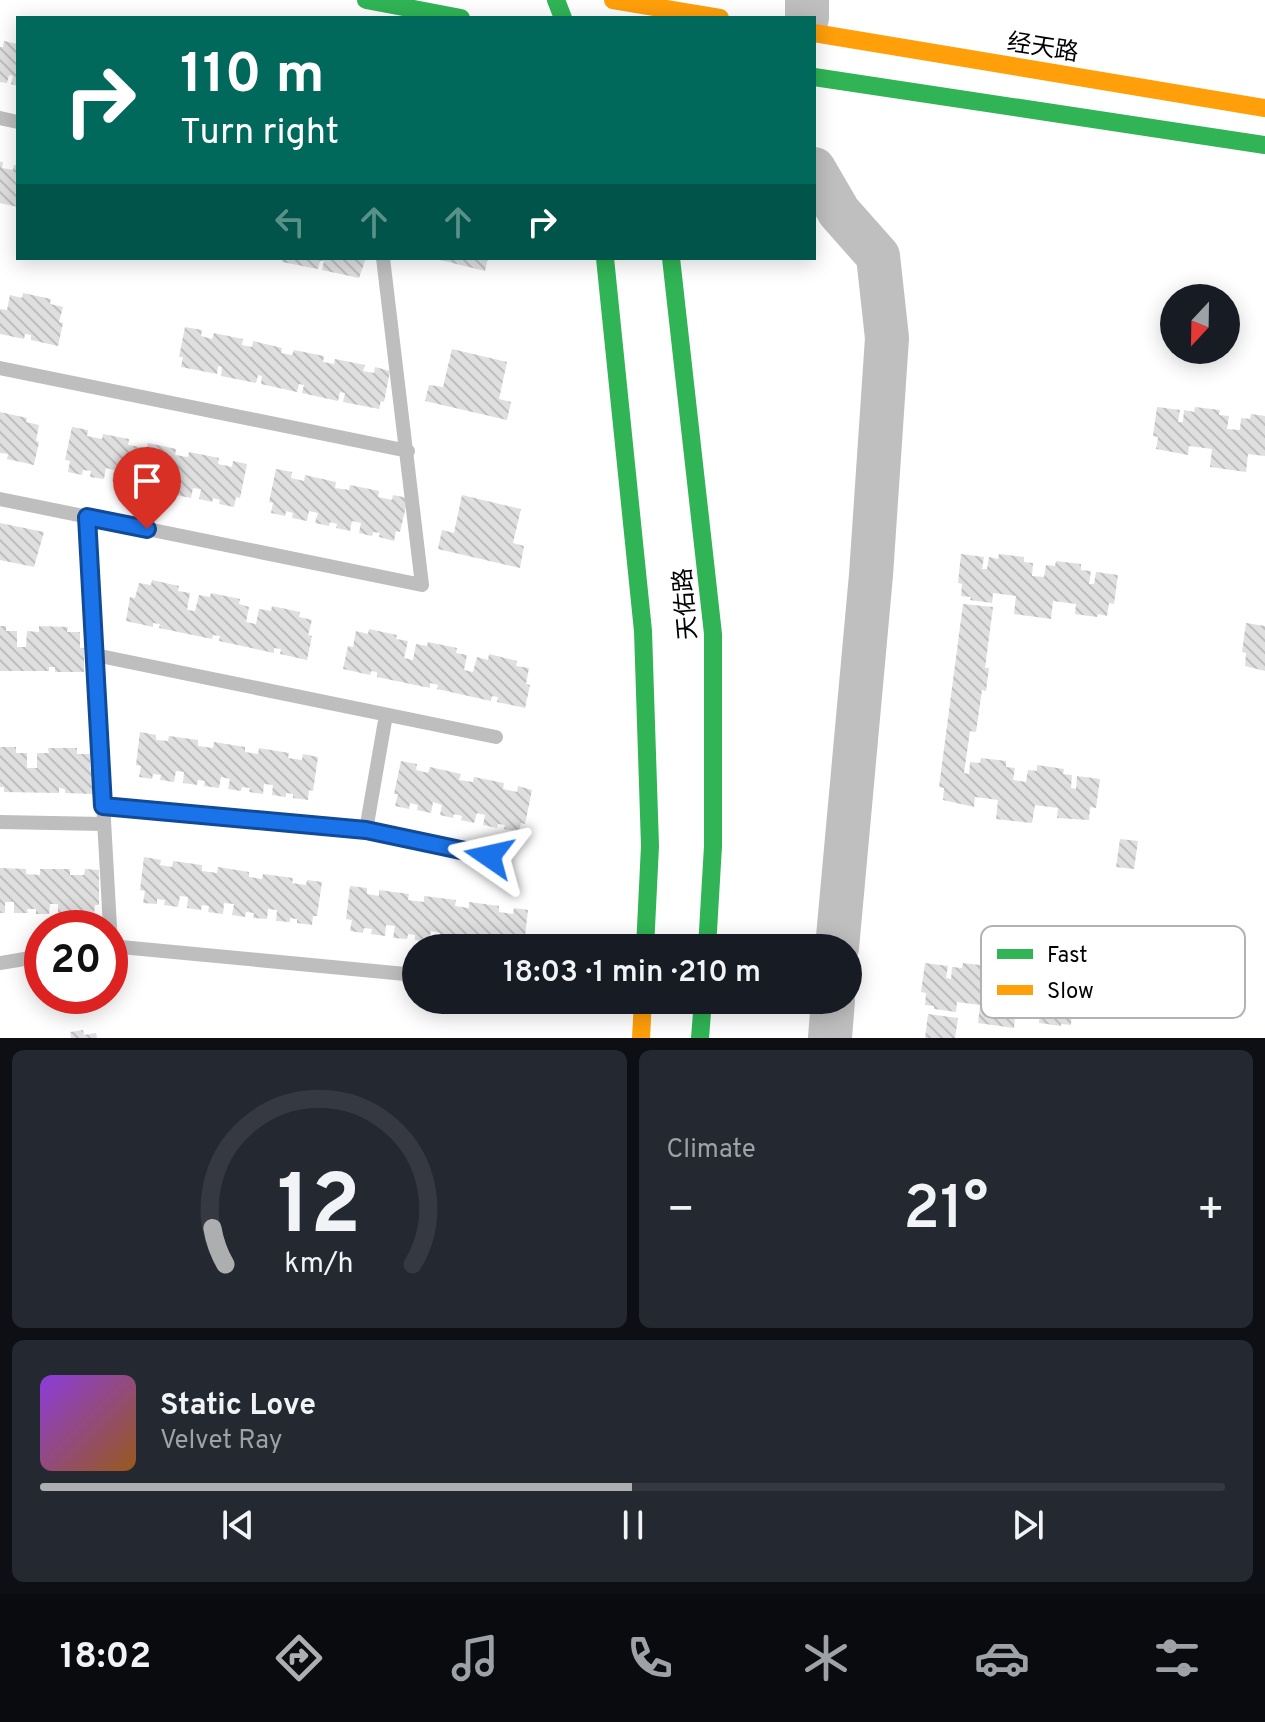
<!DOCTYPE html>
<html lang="en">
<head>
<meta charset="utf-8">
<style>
	:root { --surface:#171b24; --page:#242831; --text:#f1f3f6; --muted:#9ea1a6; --line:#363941; --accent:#adaeaf }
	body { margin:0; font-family:Overpass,"Noto Sans SC",sans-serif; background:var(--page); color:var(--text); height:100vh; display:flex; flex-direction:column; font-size:30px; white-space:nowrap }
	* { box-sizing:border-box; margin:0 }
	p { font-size:26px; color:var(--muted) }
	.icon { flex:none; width:44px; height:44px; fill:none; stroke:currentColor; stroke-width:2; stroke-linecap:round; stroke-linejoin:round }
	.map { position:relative; height:1038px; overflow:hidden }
	.sheet { display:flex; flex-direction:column; gap:12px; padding:12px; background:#0d0f14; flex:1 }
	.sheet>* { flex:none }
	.banner { position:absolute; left:16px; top:16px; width:800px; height:244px; border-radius:0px; box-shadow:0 4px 20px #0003; background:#00695c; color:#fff; overflow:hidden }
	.needle { width:52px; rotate:202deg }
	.tools { position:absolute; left:1160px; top:284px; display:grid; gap:16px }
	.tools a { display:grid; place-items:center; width:80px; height:80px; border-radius:50%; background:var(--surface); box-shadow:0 4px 20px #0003; font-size:40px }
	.speed { position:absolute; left:24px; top:910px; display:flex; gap:16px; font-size:40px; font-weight:700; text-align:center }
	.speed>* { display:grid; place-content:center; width:104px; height:104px; border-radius:50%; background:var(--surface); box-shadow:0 4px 20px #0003; line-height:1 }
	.speed .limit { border:12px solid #d22; background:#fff; color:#111 }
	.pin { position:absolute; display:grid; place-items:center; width:68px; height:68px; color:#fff; margin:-82px -34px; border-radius:50% 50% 50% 0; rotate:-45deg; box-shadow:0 0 8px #0007 }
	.pin .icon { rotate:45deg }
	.me { position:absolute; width:88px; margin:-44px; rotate:281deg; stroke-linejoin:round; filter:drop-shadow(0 0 6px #0008) }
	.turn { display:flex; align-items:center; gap:28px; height:168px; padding:0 32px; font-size:36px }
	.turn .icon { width:104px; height:104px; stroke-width:2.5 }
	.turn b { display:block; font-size:56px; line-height:68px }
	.lanes { display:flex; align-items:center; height:76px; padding:0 32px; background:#0003; justify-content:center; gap:40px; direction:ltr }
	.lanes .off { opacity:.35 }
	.big { font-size:60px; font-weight:600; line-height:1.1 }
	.sheet .card { flex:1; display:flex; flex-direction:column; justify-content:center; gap:12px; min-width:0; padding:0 28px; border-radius:12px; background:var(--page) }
	.sheet .dial { align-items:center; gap:0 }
	.dial svg { height:208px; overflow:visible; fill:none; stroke:var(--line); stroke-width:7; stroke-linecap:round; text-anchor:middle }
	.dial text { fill:var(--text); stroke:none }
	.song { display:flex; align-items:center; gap:24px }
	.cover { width:96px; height:96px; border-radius:12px; background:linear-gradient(135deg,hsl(270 70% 55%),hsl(30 70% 35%)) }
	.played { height:8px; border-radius:4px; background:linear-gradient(90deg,var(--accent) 50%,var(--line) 50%) }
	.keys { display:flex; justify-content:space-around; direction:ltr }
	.heat { display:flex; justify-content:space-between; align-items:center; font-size:44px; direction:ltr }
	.sheet .tiles { flex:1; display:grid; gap:12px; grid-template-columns:1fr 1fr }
	.card:last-child { grid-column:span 2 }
	.trip { position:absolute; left:402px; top:934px; width:460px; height:80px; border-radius:40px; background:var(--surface); box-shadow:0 4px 20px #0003; font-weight:600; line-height:80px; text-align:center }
	.dock { display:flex; height:128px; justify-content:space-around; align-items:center; background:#090b0e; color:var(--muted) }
	.dock .icon { width:56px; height:56px }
	.dock .on { color:var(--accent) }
	.dock b { font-size:36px; color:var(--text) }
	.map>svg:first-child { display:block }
</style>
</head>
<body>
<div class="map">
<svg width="1265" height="1038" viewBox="0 0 1265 1038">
	<defs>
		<pattern id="building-back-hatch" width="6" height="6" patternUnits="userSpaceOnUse" patternTransform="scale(2)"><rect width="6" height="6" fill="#dfdfdf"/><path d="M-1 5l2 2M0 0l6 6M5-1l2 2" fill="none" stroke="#bebebe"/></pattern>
	</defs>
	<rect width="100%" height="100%" fill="#fff"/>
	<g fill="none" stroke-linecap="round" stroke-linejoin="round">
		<path stroke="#bfbfbf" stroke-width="44" d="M807,18v-18
			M814,169l25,43 39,44 9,82 -16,237 -34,373
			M830,1038l3,-38"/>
	</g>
	<path fill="url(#building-back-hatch)" d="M4,41l14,3v42l-7,-2 2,-8 -4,-1 -2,8 -7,-1v-35h3z
		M0,162h3l-1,6 11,2 1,-5h4v42l-18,-4z
		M283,258h83l-7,20 -37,-8 2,-9h-4l-2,8 -36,-7z
		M432,258h56l-3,13z
		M23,293l28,6 -1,5 13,3 -4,15 4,1 -5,23 -27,-6v-5l-6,-1 -1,5 -24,-5v-25l7,1 3,-15 12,3z
		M185,327l17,3 -1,6 11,3 2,-6 29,6 -1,6 10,2 1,-6 29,7 -1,5 11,2 2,-5 30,6 -1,6 11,2 1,-5 30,6 -2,6 11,2 1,-6 15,4 -6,31 -3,-1 -2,8 -36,-7 2,-9 -5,-1 -2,9 -36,-8 2,-8 -5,-1 -2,8 -36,-8 1,-8 -4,-1 -2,8 -35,-7 1,-9 -4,-1 -1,8 -36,-7 2,-10h-4z
		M452,349l55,13 -8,37 12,3 -4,18 -82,-19 4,-16 14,2z
		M1157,407l23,3 -2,12h5l1,-12 10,2 1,-5 25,3 -1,5 10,1 -2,13 13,1 1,-12 9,1 1,-5 14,2v40l-17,-2 -2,18 -36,-5 2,-18 -23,-3 -1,9 -32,-6 2,-12 -5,-1z
		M0,412l27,6 -1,4 13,3 -3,16 3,1 -5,23 -27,-6 1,-5 -8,-1z
		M72,427l16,3 -1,6 15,3 1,-5 26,5 -1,6 19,3 1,-5 28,6 -1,6 13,2 1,-5 30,6 -1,6 14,3 1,-6 14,3 -7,34 -4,-1 -2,10 -15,-3 1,-4 -7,-2 -1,4 -13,-3 2,-10 -8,-1 -2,10 -15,-3 1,-5 -8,-1v4l-14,-3 3,-11 -8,-1 -2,11 -14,-3 1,-5 -7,-2 -1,5 -15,-3 2,-11 -8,-2 -2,11 -14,-2 1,-6 -8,-1 -1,5 -14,-3 2,-11 -5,-1z
		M276,469l16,3 -1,6 13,3 1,-6 31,7 -1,6 14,2 1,-5 29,6 -1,6 14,3 1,-5 15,3 -8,34 -4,-1 -2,10 -15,-4 1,-4 -7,-1 -1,4 -13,-3 2,-10 -9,-2 -2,10 -14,-3 1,-4 -7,-2 -1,4 -14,-3 3,-10 -9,-2 -2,10 -15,-3 1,-5 -7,-2 -1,5 -14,-3 2,-10 -4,-1z
		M462,495l59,14 -8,34 11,3 -4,22 -82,-19 4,-19 12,3z
		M0,523l44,9 -10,35 -34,-7z
		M961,554l23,3 -2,12h5l2,-12 9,2 1,-5 25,3v5l9,1 -1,13 12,1 2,-12 9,1 1,-5 25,3v6l10,1 -2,13h5l2,-12 22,3 -4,29 -5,-1 -2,13 -9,-2 -1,3 -22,-3 1,-10 -23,-3 -2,18 -37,-5 2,-18 -23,-3 -1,10 -22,-3 1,-3 -10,-1 1,-12 -4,-1z
		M152,580l27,6 -1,5 12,2 -3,17 8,1 4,-16 11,2 1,-4 29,6 -1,5 10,3 -3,15 10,2 3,-15 12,2 1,-5 28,6 -1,5 13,3 -4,15 4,1 -5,24 -27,-6 1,-5 -7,-1v5l-55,-12 1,-5 -7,-1 -1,4 -53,-11 1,-4 -7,-1v4l-27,-6 4,-24 5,1 4,-15 12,2z
		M963,604l30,3 -8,61h4l-3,23 -4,-1 -6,42 -6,-1 -6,42 5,1 1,-12 10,1 1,-5 25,3v6l9,1 -2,12 13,2 2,-12 9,1v-6l27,4 -1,5 9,1 -1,13 5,1 1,-13 23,3 -4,29 -6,-1 -1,13 -32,-2 1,-10 -23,-3 -3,18 -36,-4 2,-19 -23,-3 -1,10 -31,-7 1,-12 -5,-1z
		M1246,623l19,3v45l-20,-5 1,-13 -4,-1z
		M0,626h6v5h11v16h9l1,-16 12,1v-6l29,1 -1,5h13v16h4v24h-29v-5h-6v4h-49z
		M369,629l28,6 -1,4 12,2 -4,17 9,2 3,-16 11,2 1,-4 29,6 -1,5 11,2 -3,15 9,2 4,-15 11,3 1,-6 28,7 -1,5 13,2 -3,16 4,1 -5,23 -28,-6 1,-5 -6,-1 -1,5 -54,-12 1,-4 -8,-2v5l-53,-11v-5l-6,-1 -1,4 -27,-6 5,-23 5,1 3,-16 12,3z
		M140,732l16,3v5l12,1 1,-5 29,4v6l15,2 1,-6 31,5v5l13,2 1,-6 30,5 -1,5 14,2 1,-6 15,3 -5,34 -4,-1 -1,10 -15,-2v-4l-7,-1v4l-14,-2 1,-10 -9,-1 -1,10 -14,-2 1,-4 -8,-1 -1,4 -13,-2 2,-10 -9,-2 -2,11 -15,-2 1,-5 -7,-1 -1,5 -14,-2 1,-11 -8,-1 -2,11 -14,-2 1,-5 -8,-1 -1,5 -13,-2 2,-11 -5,-1z
		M0,747h16v6h11v15h10v-15h12l-1,-5h29v6h13v16h4v24l-29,-1v-4l-6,-1v5l-55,-1v-5h-4z
		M401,761l16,3 -1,6 12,3 2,-6 31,7 -2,6 14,2 1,-5 30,6 -1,6 14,3 1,-6 14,4 -7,34 -4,-1 -2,9 -15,-3 1,-4 -7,-1 -1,4 -14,-3 2,-10 -8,-2 -3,10 -13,-3 1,-4 -8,-2 -1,4 -13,-3 2,-10 -9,-3 -2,11 -14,-3 1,-5 -8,-2 -1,6 -14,-3 3,-12h-4z
		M1120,839l18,2 -4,28 -18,-2z
		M144,857l17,3 -1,5 12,2 1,-6 29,4v6l15,2 1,-6 31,5v5l13,2 1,-5 30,4 -1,5 14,2 1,-5 15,2 -5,34h-4l-1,9 -15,-2v-4l-7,-1v4l-14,-1 1,-11 -9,-1 -1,10 -14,-1 1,-5 -8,-1 -1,5 -13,-2 2,-11 -10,-1 -1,11 -15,-2 1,-6 -7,-1 -1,5 -14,-2 1,-11 -8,-1 -2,11 -14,-2 1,-5 -8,-1v5l-14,-1 2,-12 -5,-1z
		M0,868l26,1v5l14,1v-6h30v6h14l1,-6 14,1v35h-4l-1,9h-15v-4h-7v4h-14v-10h-8l-1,10h-13v-5h-9l1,4h-14v-11h-9v11h-5z
		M350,886l17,2v6l12,2v-6l30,4 -1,6 16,2v-6l32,4 -1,6 14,2v-6l30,4v6l14,2 1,-6 14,2 -4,35 -4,-1 -1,4h-36l1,-9 -9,-1 -1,10 -14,-1v-5l-7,-1 -1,5 -13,-2 1,-11 -9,-2 -2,11 -14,-2v-5l-7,-1 -1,5 -14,-1 2,-12 -9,-1 -1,11 -14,-2 1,-5 -8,-1 -1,5 -13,-2 2,-11 -6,-1z
		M925,963l23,3 -2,12 5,1 1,-12 10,1 1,-5 25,3v5l9,1 -2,13 13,1 2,-12 9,2v-6l26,3v6l9,1 -1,13 5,1 2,-13 22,3 -4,29 -6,-1 -1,13 -10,-1v2l-22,-3 1,-10 -24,-3 -2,18 -36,-5 2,-18 -23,-3 -1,10 -22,-3v-3l-9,-1 1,-12 -5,-1z
		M928,1014l30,4 -3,20h-30z
		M83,1030l1,5 12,-2 1,5h-26l-1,-6z"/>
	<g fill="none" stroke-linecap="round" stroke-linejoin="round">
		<path stroke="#bebebe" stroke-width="14" d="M0,118l18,4
			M0,368l408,83
			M0,499l422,86 -39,-327
			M87,517l24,428
			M95,655l401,82
			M103,806l263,24 123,26
			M0,822l104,2
			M366,830l20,-115
			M110,946l306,29
			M0,963l42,-7"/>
		<path stroke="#30b455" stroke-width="18" d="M366,0l95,18
			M556,0l7,18
			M814,77l451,68
			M605,258l38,373 7,215 -5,102
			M671,258l42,376v212l-6,102
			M700,1038l3,-38"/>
		<path stroke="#ff9f0a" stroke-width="18" d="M613,0l107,18
			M814,33l451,75
			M641,1038l2,-38"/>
	</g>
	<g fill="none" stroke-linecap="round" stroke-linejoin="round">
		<g stroke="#114b97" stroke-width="20">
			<path id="route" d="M147,529l-60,-12 16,289 263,24 123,26"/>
		</g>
		<use href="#route" stroke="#1a73e8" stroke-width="14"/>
	</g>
	<g text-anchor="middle" stroke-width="6" stroke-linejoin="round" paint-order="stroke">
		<g font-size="24" fill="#000" stroke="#fff">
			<text transform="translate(1043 47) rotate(9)" y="8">经天路</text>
			<text transform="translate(685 604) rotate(-95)" y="8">天佑路</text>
		</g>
	</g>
	<rect x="981" y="926" width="264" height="92" rx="12" fill="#fff" stroke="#b2b2b2" stroke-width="2"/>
	<rect x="997" y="949" width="36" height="10" fill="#30b455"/>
	<rect x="997" y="985" width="36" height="10" fill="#ff9f0a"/>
	<g font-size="22" fill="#000">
		<text x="1047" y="962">Fast</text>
		<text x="1047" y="998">Slow</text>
	</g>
</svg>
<div class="tools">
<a><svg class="needle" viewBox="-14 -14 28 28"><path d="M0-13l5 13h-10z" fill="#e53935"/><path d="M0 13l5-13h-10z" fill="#9ea1a6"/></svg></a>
</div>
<div class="speed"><div class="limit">20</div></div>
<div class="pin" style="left:147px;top:529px;background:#d93025"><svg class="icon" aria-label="arrive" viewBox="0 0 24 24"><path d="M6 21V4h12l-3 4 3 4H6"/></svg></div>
<svg class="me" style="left:489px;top:856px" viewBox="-20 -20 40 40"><path d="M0-17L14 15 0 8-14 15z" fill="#1a73e8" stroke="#fff" stroke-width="4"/></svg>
<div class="trip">18:03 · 1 min · 210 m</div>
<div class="banner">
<div class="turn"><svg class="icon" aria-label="right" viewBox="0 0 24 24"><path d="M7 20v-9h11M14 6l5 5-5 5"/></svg><div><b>110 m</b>Turn right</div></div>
<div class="lanes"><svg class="icon off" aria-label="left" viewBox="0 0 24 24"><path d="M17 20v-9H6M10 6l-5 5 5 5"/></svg><svg class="icon off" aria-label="ahead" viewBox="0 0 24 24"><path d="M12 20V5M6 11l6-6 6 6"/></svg><svg class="icon off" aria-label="ahead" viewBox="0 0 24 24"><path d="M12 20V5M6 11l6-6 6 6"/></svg><svg class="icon" aria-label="right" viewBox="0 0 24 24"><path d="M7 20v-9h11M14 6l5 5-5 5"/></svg></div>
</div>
</div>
<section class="sheet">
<div class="tiles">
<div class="card dial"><svg viewBox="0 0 100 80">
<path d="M14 69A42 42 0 1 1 86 69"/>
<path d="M14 69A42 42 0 0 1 9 55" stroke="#adaeaf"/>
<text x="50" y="56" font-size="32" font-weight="700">12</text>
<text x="50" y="72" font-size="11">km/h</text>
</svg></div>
<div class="card"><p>Climate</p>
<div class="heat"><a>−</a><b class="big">21°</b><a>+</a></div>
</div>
<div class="card">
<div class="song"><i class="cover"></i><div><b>Static Love</b><p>Velvet Ray</p></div></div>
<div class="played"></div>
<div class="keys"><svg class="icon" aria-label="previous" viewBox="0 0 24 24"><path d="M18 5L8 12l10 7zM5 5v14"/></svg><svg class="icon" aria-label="pause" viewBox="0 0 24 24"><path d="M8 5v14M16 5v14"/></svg><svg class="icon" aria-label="next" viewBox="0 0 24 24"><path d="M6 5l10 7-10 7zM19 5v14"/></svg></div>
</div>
</div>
</section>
<nav class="dock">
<b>18:02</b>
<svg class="icon on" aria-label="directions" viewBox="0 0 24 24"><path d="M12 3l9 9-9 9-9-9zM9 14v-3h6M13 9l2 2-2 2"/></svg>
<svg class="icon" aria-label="music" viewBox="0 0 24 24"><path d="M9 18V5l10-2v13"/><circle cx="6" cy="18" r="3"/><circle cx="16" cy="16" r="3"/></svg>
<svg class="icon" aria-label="phone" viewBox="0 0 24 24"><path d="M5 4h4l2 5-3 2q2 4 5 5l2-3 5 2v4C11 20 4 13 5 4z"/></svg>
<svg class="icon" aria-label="climate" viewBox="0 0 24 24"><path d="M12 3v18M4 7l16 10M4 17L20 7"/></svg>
<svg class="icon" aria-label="car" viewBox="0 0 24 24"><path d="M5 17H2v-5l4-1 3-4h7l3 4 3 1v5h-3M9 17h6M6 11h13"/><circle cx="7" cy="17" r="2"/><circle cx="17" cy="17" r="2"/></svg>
<svg class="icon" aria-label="filters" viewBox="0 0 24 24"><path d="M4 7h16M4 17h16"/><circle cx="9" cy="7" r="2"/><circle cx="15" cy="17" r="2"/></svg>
</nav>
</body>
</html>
